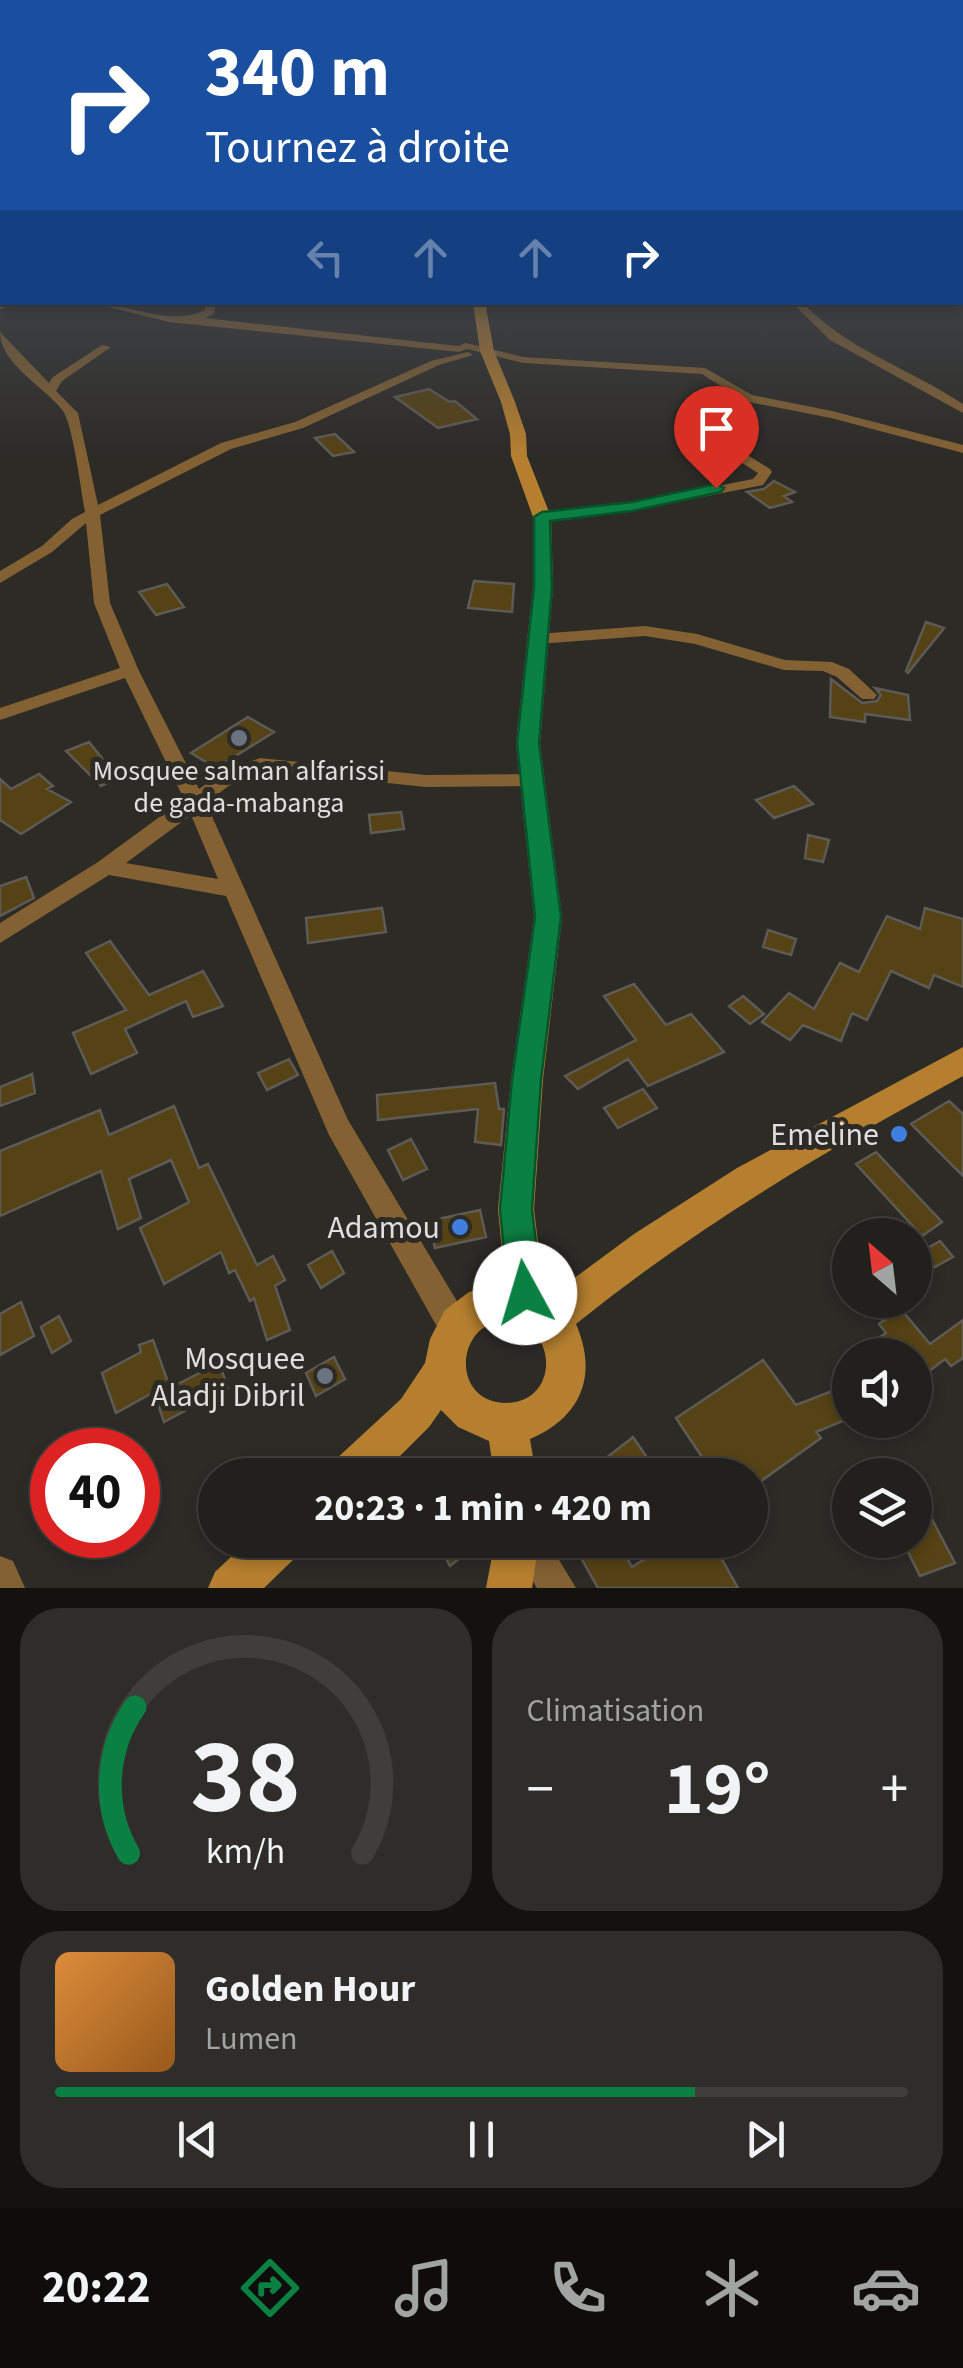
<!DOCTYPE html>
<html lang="fr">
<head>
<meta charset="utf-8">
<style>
	:root { --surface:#22201c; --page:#2e2d29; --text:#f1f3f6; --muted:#a2a3a3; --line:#3f3e3b; --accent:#0b8043 }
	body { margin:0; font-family:"Source Sans 3",sans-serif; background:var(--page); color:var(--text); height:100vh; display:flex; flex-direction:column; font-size:38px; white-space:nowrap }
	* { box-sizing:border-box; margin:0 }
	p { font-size:32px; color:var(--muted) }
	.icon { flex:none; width:55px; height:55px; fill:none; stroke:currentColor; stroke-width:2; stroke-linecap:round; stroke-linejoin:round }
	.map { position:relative; height:1588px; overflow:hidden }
	.drawer { display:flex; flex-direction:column; gap:20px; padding:20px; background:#13120f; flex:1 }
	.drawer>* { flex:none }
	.banner { position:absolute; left:0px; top:0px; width:965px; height:305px; box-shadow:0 5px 15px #0003,0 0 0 2px var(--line); background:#1a4fa0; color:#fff; overflow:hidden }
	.needle { width:65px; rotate:332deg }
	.controls { position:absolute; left:832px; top:1218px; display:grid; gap:20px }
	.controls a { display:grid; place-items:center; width:100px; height:100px; border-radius:50%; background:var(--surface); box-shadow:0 5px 15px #0003,0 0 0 2px var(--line); font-size:50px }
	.speed { position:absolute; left:30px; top:1428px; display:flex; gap:20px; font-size:50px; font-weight:700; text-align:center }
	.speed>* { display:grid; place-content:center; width:130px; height:130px; border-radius:50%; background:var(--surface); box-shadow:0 5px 15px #0003,0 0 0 2px var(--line); line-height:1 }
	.speed .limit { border:15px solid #d22; background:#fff; color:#111 }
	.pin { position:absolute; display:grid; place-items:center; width:85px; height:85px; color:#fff; margin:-102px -42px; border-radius:50% 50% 50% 0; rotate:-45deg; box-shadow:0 0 10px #0007 }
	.pin .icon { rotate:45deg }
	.me { position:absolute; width:110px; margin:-55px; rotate:354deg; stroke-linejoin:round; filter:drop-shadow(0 0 8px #0008) }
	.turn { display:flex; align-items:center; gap:35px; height:210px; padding:0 40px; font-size:45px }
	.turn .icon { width:130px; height:130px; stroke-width:2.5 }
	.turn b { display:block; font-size:70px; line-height:85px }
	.lanes { display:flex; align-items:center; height:95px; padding:0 40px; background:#0003; justify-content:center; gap:50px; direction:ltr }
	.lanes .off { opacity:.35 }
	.big { font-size:75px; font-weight:700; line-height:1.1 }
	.drawer .widget { flex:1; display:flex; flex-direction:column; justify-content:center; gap:15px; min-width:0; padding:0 35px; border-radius:40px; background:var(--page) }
	.drawer .dial { align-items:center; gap:0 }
	.dial svg { height:260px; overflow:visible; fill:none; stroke:var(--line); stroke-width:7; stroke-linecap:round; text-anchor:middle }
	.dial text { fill:var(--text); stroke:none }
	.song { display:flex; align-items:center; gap:30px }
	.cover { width:120px; height:120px; border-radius:15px; background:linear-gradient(135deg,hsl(30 70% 55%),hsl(30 70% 35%)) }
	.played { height:10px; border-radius:5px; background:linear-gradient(90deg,var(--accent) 75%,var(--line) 75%) }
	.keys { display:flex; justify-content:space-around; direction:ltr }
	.heat { display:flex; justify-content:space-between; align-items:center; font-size:55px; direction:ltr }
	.drawer .tiles { flex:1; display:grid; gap:20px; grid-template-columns:1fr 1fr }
	.widget:last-child { grid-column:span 2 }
	.trip { position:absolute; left:198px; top:1458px; width:570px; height:100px; border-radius:50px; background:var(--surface); box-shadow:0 5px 15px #0003,0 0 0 2px var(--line); font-weight:700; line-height:100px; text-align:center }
	.menu { display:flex; height:160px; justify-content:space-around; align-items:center; background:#0e0d0b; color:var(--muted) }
	.menu .icon { width:70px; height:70px }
	.menu .on { color:var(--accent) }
	.menu b { font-size:45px; color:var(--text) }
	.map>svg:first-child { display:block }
</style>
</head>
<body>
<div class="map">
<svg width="963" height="1588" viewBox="0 0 963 1588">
	<rect width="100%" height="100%" fill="#2d2b26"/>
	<path fill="#554215" stroke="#5e5b56" stroke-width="2.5" d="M429,389l21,13 5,-1 22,18 -39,9 -43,-31z
		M335,434l19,18 -21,4 -18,-18z
		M774,481l21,11 -11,4 8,6 -22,6 -23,-16 17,-3z
		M474,581l40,3 -2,28 -44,-4z
		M167,584l17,23 -28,8 -17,-23z
		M926,622l18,6 -36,45 -2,-2z
		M831,679l31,24 15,-2 4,-6 -6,-7 33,7 2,25 -45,-6v8l-35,-5z
		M248,717l26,15 -58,36 -25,-15z
		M89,742l29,36 -17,8 -35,-35z
		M39,774l14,12 -6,3 24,13 -50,32 -21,-14v-41l11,10z
		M794,786l19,18 -39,14 -18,-18z
		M401,812l3,17 -33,4 -2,-18z
		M808,835l21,5 -6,22 -18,-4z
		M26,877l8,21 -34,18v-30z
		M382,908l4,24 -78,11 -2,-25z
		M925,908l38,11v68l-29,-12 -5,13 -38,-17 -24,49 -15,-7 -11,28 -38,-16 -13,15 -28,-18 27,-29 25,16 26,-46 19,9 28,-56 33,13z
		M768,930l28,9 -5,16 -28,-8z
		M110,941l39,54 54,-24 20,35 -30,11 -7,-16 -61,28 12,24 -46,21 -18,-41 53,-23 -40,-57z
		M634,984l32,41 25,-11 33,38 -76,34 -20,-27 -50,30 -13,-13 71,-36 -32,-44z
		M743,996l21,18 -14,10 -21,-18z
		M289,1059l9,16 -31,15 -9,-17z
		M32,1074l3,19 -35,13v-19z
		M495,1083l4,26h5l-3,36 -26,-3 3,-33 -100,11 -1,-25z
		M643,1089l14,19 -39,20 -14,-20z
		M949,1101l14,13v62l-52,-52z
		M174,1106l25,62 9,-4 49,101 16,-9 12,24 -10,6 15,44 -23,10 -13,-42 -4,3 -15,-31 -6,3 -8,-21 -57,32 -24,-56 49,-26 -18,-42 -42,19 12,39 -23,11 -17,-58 -101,45v-65l100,-41 9,25z
		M411,1139l16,30 -24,11 -15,-30z
		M876,1152l66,70 -20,14 -66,-72z
		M480,1210l6,27 -51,11 -6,-27z
		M940,1241l13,16 -38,21v-23z
		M332,1251l12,22 -23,15 -13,-23z
		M21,1302l13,34 -34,19v-41z
		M900,1308l30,36 33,-24v38l-12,8 -6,-7 -30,23v-27h-61l32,-22 -7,-9z
		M59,1316l12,25 -19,12 -11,-26z
		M153,1340l17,48 49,-25 9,25 -64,34 -10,-30 -38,21 -14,-40 39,-21 -2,-7z
		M334,1357l11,22 -29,17 -10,-23z
		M763,1360l33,45 54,-21v34l-34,14 5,6 -71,51v-14h-36l-38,-57z
		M633,1437l26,38h-49l-9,-13z
		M915,1487l40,76 -35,13 -18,-36h13z
		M436,1540h46l-32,26z
		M571,1540h46l15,27 43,-27h36l27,48h-140z"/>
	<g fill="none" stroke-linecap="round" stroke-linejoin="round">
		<path fill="#836133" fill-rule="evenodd" d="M0,244l2,1v4l-2,1z
			M0,293l5,14 -5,3z
			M88,302c38,0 80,26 117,8l1,-8h10l-2,12 -9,4 253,28 8,-3 57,14 182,11 47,27 80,16 131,34v8l-132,-35 -87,-17 -42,-27 -179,-11 -56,-14 -8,3 -290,-30z
			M791,302h11c45,48 107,66 161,102v9l-133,-73z
			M0,332l49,51 4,-6 49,-32 9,2 -49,34 -6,10 22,22 20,92 123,-62 74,-21 136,-61 37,-9 5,3 -34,10 -136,63 -72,21 -131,66 10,88 29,68 60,118 25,-18 36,-13 166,17 107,-1 10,6 -10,6 -107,1 -164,-17 -24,9 -32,24 142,317 110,183 14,6 4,11 -4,11 -11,4 -25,-10 -107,-190 -103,-239 -117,-21 -109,68v-20l98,-61 86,-63 -59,-121 -125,42v-12l120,-40 -26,-65 -8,-80 -34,29 -52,31v-12l42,-25 30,-27 13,-7c-4,-21 -12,-87 -22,-101 -18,-24 -63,-47 -63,-79zM191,815l27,64 -92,-16z
			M692,416h8l18,21 52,32 2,3 -9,13 -131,26 -90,10 -7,-4 7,-4 90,-10 121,-24 5,-6 -49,-31 -19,-23z
			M645,626l52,8 88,26 47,2 17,7 28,26 -3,4h-12l-25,-22 -14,-6 -39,-1 -89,-26 -50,-8 -108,8 -8,-5 8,-5z
			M508,1540h39l29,48h-39z
			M0,1556l13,5 12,27h-25z"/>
		<path fill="#b57f2f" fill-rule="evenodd" d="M473,302h12l9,49 21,51 11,32 1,22 24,61 2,70 -13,156 22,174 -19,163 -9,129 10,83 6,4 84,-62 103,-66 226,-121v29c-135,73 -267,151 -387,248 22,51 6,93 -46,115l6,36h-42l-5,-34 -31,-14 -17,-17 -12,17 -48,48h-52l6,-15 66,-61 24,-36 5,-24 15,-29 24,-18 36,-10 -7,-73 13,-129 23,-163 -18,-174 17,-156v-70l-22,-61 -1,-22 -9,-32 -21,-51zM506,1320c53,4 54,83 0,83 -54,0 -53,-79 0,-83z
			M249,1540h54l-6,16 -33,32h-56l7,-16z
			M495,1540h44l-7,48h-46z"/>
	</g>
	<linearGradient id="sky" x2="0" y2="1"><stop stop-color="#191815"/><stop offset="0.51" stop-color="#464a52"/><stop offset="1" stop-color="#464a52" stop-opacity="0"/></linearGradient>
	<rect width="963" height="456" fill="url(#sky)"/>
	<path fill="#0b8043" stroke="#07532c" stroke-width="2.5" d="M716,484l8,4 -3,4 -89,19 -82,10 2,66 -13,156 22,174 -20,163 -9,129 10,84 -5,12 -12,5 -12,-5 -5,-12 -8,-84 12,-129 23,-163 -18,-174 17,-156v-70l8,-5 90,-10z"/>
	<g fill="#6b7280" stroke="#2d2b26" stroke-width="4">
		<circle cx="239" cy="738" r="10"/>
		<circle cx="325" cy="1376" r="10"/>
	</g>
	<g fill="#3f7fe0" stroke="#2d2b26" stroke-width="4">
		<circle cx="899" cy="1134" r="10"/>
		<circle cx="460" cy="1227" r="10"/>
	</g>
	<g text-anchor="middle" stroke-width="10" stroke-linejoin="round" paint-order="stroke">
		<g font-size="28" fill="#e0dfdc" stroke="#2d2b26">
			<text x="239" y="780">Mosquee salman alfarissi<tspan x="239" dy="32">de gada-mabanga</tspan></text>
		</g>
		<g font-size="32" fill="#e0dfdc" stroke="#2d2b26" text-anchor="end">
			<text x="879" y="1145">Emeline</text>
			<text x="440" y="1238">Adamou</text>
			<text x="305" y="1369">Mosquee<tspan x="305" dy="37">Aladji Dibril</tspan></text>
		</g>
	</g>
</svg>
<div class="controls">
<a><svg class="needle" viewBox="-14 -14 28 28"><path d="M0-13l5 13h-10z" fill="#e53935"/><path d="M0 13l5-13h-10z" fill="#a2a3a3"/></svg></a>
<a><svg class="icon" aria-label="sound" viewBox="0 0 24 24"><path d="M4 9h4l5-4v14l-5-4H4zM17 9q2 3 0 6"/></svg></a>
<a><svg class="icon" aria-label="layers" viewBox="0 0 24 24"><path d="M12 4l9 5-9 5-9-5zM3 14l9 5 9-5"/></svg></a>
</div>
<div class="speed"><div class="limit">40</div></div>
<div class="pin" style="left:716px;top:488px;background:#d93025"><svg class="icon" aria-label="arrive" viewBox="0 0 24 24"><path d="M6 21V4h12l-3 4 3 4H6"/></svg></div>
<svg class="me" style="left:525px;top:1293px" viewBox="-20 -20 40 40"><circle r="19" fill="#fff"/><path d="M0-13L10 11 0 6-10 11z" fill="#0b8043"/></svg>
<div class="trip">20:23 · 1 min · 420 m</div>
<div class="banner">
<div class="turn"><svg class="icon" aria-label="right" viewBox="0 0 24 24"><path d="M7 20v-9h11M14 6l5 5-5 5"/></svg><div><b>340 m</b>Tournez à droite</div></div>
<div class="lanes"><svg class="icon off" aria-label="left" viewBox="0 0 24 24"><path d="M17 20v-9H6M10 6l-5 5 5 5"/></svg><svg class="icon off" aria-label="ahead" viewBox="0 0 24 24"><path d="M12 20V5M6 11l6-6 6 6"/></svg><svg class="icon off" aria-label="ahead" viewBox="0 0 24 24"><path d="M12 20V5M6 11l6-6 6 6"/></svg><svg class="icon" aria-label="right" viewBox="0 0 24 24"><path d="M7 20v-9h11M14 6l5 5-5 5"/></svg></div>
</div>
</div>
<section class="drawer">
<div class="tiles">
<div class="widget dial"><svg viewBox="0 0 100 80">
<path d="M14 69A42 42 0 1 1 86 69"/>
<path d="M14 69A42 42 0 0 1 16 24" stroke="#0b8043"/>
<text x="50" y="56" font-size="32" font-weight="700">38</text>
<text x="50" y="72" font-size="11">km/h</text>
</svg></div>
<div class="widget"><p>Climatisation</p>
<div class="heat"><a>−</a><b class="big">19°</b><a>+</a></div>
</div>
<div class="widget">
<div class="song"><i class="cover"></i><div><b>Golden Hour</b><p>Lumen</p></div></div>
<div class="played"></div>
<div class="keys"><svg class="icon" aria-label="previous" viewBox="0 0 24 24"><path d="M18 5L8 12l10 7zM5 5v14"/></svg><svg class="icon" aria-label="pause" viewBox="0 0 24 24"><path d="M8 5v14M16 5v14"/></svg><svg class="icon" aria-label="next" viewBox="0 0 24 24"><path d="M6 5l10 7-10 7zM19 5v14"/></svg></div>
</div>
</div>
</section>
<nav class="menu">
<b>20:22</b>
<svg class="icon on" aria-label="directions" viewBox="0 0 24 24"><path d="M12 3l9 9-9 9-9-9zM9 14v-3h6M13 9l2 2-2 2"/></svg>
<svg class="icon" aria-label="music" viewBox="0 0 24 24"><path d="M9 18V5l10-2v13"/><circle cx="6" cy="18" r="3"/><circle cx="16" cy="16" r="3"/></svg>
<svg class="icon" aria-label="phone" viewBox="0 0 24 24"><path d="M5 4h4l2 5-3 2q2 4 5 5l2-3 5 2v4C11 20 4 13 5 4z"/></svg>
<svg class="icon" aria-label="climate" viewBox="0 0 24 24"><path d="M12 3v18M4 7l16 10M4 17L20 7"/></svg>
<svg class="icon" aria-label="car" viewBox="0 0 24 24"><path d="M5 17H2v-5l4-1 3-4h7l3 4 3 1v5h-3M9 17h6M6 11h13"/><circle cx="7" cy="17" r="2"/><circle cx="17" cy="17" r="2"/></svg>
</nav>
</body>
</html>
